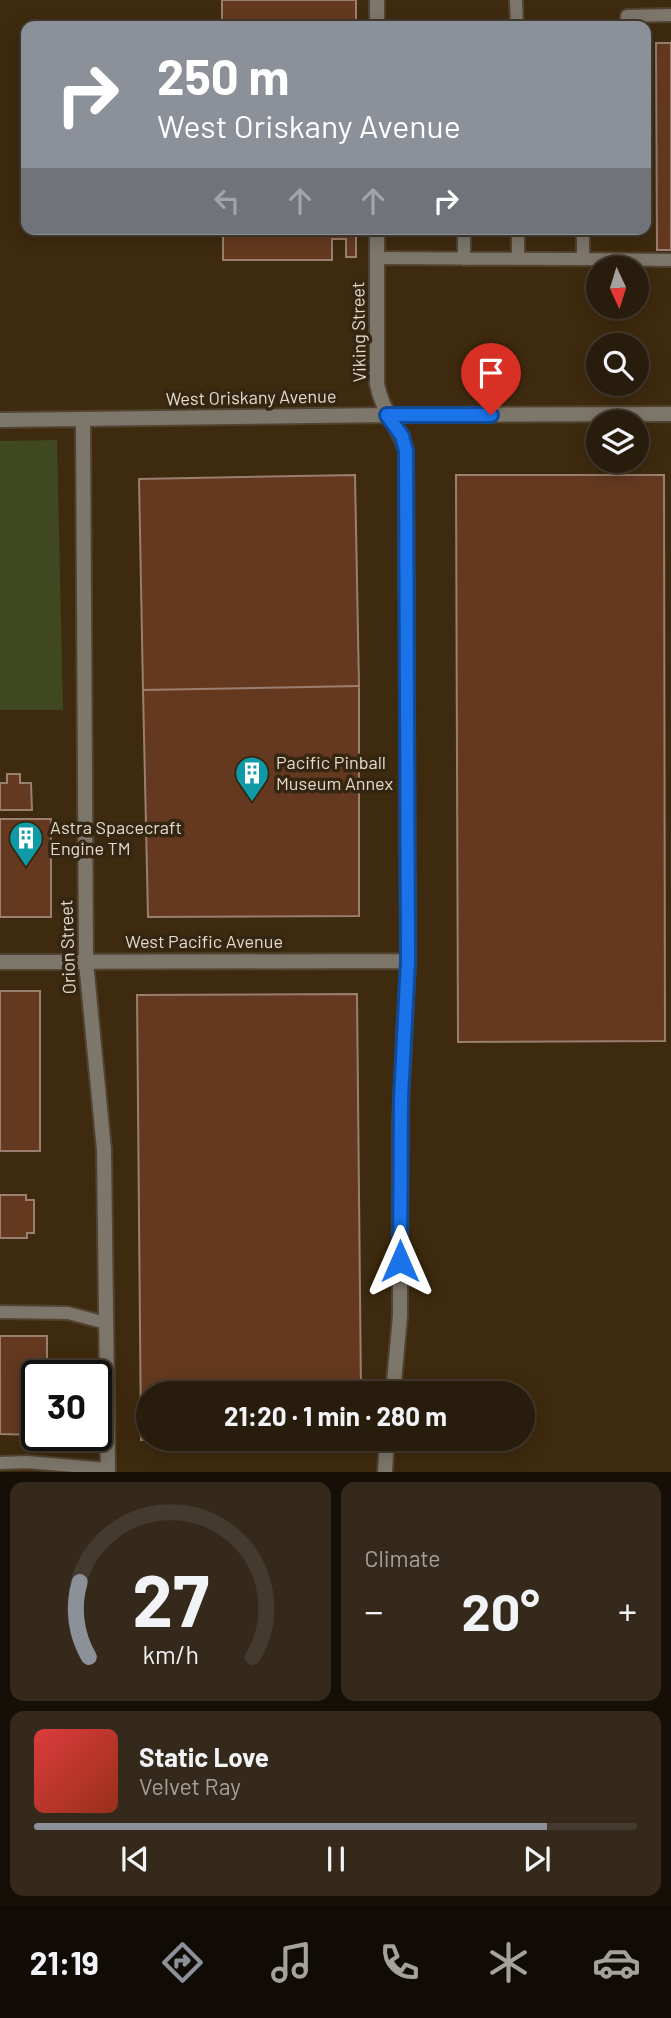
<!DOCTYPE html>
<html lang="en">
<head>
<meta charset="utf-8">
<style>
	:root { --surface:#281c0d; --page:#34291b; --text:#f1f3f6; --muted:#a5a19d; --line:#443a2e; --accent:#8c9099 }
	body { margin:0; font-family:Barlow,sans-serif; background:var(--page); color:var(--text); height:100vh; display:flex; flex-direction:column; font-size:26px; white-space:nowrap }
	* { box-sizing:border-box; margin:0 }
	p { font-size:23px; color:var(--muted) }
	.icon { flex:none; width:38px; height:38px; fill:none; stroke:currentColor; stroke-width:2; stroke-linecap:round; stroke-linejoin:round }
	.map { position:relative; height:1472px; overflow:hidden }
	.details { display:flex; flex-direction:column; gap:10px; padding:10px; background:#160f07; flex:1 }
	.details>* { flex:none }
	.banner { position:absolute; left:21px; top:21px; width:630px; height:214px; border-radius:14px; box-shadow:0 4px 18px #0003,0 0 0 2px var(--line); background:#8c9099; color:#fff; overflow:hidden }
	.needle { width:46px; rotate:176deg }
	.buttons { position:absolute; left:586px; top:256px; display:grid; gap:14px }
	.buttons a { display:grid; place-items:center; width:63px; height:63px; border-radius:50%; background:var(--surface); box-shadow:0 4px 18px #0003,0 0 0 2px var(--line); font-size:35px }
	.speed { position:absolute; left:21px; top:1360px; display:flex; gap:14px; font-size:35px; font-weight:700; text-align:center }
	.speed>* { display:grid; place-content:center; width:91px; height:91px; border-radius:50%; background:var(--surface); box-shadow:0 4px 18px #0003,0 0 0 2px var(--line); line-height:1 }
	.speed .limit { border:4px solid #111; border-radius:10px; background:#fff; color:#111 }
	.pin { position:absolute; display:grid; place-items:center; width:60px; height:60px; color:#fff; margin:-72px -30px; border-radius:50% 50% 50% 0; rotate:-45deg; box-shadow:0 0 7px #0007 }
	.pin .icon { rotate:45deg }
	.me { position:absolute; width:77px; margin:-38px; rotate:0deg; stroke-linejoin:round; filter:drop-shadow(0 0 5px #0008) }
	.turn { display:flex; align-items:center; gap:24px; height:147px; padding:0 21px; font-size:32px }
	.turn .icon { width:91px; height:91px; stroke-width:2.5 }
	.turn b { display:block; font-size:49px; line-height:60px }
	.lanes { display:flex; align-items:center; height:66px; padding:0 21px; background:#0003; justify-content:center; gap:35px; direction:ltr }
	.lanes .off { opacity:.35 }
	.big { font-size:52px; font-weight:700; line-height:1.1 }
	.details .widget { flex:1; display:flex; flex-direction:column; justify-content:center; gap:10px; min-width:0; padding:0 24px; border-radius:14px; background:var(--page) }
	.details .dial { align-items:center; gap:0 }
	.dial svg { height:182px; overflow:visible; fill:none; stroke:var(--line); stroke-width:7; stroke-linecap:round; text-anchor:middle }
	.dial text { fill:var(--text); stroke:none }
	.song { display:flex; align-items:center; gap:21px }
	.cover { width:84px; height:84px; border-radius:10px; background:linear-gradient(135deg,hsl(0 70% 55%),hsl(10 70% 35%)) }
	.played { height:7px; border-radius:4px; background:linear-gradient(90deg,var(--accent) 85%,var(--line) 85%) }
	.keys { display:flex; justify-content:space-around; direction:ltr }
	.heat { display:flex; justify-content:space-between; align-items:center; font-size:38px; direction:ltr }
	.details .tiles { flex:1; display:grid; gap:10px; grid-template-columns:1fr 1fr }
	.widget:last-child { grid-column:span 2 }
	.trip { position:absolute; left:136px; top:1381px; width:399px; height:70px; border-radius:35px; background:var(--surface); box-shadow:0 4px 18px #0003,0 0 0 2px var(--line); font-weight:700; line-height:70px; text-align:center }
	.tabs { display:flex; height:112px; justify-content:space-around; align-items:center; background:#100b05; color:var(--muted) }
	.tabs .icon { width:49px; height:49px }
	.tabs .on { color:var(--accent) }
	.tabs b { font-size:32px; color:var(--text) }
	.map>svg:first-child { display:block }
</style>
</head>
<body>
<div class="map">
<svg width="671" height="1472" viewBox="0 0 671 1472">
	<rect width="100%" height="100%" fill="#352611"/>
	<path fill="#3e2a0e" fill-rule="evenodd" d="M0,0h671v1472h-671zM26,26h620v203h-620zM598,268h39v38h-39zM598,345h39v38h-39zM598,422h39v38h-39zM37,1376h59v59h-59zM149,1393h374v45h-374z"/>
	<path fill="#404821" d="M57,440l6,270h-63v-269z"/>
	<path fill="#643920" stroke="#9a7e6f" stroke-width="2" d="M222,0h134v26h-134z
		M656,43h15v207h-14z
		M223,229h133v28h-10v-18h-14v21h-109z
		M355,475l4,211 -216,4 -4,-211z
		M456,475h208l1,566 -207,1z
		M359,686v230l-211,1 -5,-227z
		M7,774h13v9h11l1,27h-32v-27h7z
		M0,819h51v98h-51z
		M0,991h40v160h-40z
		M357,994l4,399h-212v45h159l-167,2 -4,-445z
		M0,1195h26v5h8v33h-7v5h-27z
		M0,1336h47v40h-10v59l-37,-1z"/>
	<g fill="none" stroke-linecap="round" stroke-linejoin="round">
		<g stroke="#51432f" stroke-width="16">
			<path id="service" d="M516,0l1,26
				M626,26l1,-10 44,-1
				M518,229v30
				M377,258l206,1v-30
				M464,259v-30
				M583,259l88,1
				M0,1312l68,1 38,10
				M0,1463l27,-1 81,7"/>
		</g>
		<g stroke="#51432f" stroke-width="18">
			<path id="minor" d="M377,0v26
				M377,229v155c5,28 22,42 29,67l2,510 -8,162v193l-7,77
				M0,420l388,-5 283,-1
				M83,420l3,542 18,188 4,322
				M0,962l408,-1
				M385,1472l2,-34"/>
		</g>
		<use href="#service" stroke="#7d766b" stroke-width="12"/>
		<use href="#minor" stroke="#7d766b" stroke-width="14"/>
	</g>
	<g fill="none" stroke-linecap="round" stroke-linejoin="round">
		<g stroke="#114b97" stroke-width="18">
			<path id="route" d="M400,1261l1,-163 7,-137 -2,-510 -4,-15 -15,-21h104"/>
		</g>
		<use href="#route" stroke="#1a73e8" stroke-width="12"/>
	</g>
	<defs>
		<g id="building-pin" transform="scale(1.75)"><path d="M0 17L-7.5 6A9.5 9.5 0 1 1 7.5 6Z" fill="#0f9aa8" stroke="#352611"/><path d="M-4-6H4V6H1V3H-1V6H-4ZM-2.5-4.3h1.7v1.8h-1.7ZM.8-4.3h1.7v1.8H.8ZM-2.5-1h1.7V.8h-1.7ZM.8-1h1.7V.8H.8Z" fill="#fff"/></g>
	</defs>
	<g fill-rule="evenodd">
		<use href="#building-pin" x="252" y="773"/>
		<use href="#building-pin" x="26" y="838"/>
	</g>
	<g text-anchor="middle" stroke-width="7" stroke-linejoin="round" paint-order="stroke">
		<g font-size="18" fill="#e4dacd" stroke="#352611">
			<text transform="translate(359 332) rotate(-91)" y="6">Viking Street</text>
			<text transform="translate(251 398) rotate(-1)" y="6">West Oriskany Avenue</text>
			<text x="204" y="948">West Pacific Avenue</text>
			<text transform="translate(68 947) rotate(-92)" y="6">Orion Street</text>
		</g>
		<g font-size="18" fill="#e4dacd" stroke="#352611" text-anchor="start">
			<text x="276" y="769">Pacific Pinball<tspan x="276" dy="21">Museum Annex</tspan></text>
			<text x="50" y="834">Astra Spacecraft<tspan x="50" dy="21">Engine TM</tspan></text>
		</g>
	</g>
</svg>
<div class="buttons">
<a><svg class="needle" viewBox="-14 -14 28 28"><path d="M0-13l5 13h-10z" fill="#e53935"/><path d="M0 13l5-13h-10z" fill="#a5a19d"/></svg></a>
<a><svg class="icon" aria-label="search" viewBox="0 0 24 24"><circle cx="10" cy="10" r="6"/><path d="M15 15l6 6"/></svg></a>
<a><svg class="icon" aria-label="layers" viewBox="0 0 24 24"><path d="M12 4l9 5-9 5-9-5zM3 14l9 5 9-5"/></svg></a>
</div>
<div class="speed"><div class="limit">30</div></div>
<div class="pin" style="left:491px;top:415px;background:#d93025"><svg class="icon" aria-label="arrive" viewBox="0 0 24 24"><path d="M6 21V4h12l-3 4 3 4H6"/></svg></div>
<svg class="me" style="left:400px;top:1261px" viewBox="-20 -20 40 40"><path d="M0-17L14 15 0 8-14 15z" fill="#1a73e8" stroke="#fff" stroke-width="4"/></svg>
<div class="trip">21:20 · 1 min · 280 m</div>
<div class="banner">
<div class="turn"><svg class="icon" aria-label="right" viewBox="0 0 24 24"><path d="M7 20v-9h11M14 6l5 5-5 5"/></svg><div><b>250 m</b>West Oriskany Avenue</div></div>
<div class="lanes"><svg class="icon off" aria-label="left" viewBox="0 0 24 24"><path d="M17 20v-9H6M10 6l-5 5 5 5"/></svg><svg class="icon off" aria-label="ahead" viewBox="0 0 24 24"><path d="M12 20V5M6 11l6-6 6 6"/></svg><svg class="icon off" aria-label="ahead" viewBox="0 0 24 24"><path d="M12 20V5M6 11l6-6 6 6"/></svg><svg class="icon" aria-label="right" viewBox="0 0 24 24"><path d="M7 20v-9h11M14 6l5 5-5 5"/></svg></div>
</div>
</div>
<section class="details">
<div class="tiles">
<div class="widget dial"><svg viewBox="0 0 100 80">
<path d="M14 69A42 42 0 1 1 86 69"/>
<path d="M14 69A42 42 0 0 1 10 36" stroke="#8c9099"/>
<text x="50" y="56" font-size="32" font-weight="700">27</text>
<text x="50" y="72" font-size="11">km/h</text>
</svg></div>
<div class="widget"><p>Climate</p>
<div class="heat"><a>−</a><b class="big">20°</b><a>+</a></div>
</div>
<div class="widget">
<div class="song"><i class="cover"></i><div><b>Static Love</b><p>Velvet Ray</p></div></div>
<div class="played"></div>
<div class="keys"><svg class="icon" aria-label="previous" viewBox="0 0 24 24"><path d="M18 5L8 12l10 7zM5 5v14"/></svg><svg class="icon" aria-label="pause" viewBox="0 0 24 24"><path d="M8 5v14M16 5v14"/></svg><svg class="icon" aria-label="next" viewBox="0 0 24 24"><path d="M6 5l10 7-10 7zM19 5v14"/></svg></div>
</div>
</div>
</section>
<nav class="tabs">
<b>21:19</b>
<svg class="icon on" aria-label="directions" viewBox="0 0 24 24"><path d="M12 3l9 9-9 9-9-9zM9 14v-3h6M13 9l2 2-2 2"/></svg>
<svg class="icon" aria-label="music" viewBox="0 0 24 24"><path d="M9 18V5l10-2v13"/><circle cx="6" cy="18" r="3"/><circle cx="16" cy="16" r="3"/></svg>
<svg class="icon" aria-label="phone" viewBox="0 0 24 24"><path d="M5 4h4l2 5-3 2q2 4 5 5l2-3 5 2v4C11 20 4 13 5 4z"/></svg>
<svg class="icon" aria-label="climate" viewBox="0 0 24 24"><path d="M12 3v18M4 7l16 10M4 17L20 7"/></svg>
<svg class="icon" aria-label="car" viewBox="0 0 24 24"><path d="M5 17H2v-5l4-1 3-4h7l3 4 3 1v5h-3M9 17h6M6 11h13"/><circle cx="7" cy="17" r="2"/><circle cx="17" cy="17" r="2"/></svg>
</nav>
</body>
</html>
